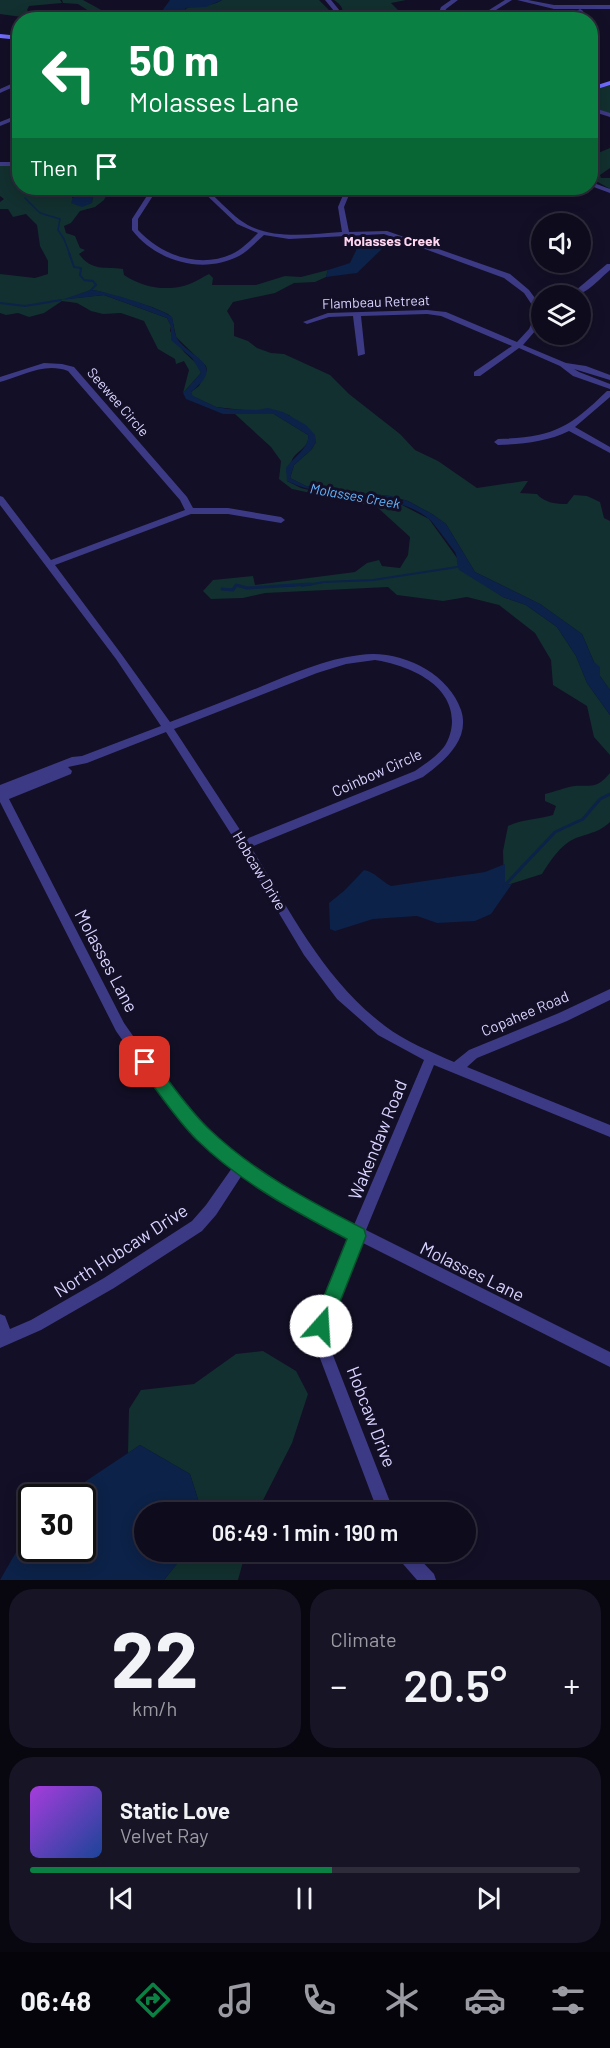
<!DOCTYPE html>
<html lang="en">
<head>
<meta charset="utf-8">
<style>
	:root { --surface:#0e0b1c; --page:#171425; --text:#f1f3f6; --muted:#9b9ba3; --line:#2e2b3b; --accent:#0b8043 }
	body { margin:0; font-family:Barlow,sans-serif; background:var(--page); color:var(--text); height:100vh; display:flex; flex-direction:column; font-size:22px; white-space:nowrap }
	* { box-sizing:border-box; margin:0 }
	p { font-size:20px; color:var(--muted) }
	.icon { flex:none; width:33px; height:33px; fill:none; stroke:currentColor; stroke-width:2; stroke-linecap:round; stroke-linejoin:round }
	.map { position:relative; height:1580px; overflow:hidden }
	.details { display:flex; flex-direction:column; gap:9px; padding:9px; background:#08060f; flex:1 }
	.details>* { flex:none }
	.hud { position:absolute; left:12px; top:12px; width:586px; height:183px; border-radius:24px; box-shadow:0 3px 15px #0003,0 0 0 2px var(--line); background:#0b8043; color:#fff; overflow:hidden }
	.fabs { position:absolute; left:531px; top:213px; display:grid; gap:12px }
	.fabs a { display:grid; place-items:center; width:60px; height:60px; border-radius:50%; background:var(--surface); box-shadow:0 3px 15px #0003,0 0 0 2px var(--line); font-size:30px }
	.speed { position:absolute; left:18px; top:1484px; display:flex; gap:12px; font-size:30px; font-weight:700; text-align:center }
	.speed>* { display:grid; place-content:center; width:78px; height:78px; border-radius:50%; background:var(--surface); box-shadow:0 3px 15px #0003,0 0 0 2px var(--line); line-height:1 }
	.speed .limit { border:3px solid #111; border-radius:9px; background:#fff; color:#111 }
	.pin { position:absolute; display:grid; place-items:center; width:51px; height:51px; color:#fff; margin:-26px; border-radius:12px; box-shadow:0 3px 9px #0006 }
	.me { position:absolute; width:66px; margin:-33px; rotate:19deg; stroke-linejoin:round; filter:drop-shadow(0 0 4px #0008) }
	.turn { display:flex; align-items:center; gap:21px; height:126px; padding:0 18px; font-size:27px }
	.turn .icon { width:78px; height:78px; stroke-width:2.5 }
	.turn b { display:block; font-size:42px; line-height:51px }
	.then { display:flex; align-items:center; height:57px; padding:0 18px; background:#0003; gap:12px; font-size:22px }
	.big { font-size:45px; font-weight:600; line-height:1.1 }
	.details .card { flex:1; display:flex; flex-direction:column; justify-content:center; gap:9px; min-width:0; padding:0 21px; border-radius:24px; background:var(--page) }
	.details .dial { align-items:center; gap:0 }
	.dial b { font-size:78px; line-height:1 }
	.song { display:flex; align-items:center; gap:18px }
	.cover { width:72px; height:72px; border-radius:9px; background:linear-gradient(135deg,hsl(280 70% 55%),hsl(220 70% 35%)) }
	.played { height:6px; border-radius:3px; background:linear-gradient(90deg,var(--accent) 55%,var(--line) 55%) }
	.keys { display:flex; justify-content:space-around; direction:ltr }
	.heat { display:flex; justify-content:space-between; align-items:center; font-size:33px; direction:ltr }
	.details .tiles { flex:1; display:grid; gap:9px; grid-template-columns:1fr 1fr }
	.card:last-child { grid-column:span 2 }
	.trip { position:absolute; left:134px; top:1502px; width:342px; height:60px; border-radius:30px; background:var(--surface); box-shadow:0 3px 15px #0003,0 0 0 2px var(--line); font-weight:600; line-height:60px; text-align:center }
	.menu { display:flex; height:96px; justify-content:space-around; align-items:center; background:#06040b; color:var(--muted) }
	.menu .icon { width:42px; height:42px }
	.menu .current { color:var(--accent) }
	.menu b { font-size:27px; color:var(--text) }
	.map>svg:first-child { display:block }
</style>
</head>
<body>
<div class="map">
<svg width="610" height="1580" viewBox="0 0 610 1580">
	<rect width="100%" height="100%" fill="#130f26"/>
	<path fill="#12302f" d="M0,0h60l2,3 -33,3 -2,4 9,9 -36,-5z
		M62,0h21l31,17 -4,2 -12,-2 -20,-13 -15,-1z
		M222,0h97l12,12 -9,8 -42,-1 -23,-7 -27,4 -7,3 -70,1 6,-5 6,2 24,-4 -4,-4c12,-6 25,-1 37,-9z
		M334,0h72l-15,3 13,13 9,3h-44l2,-3 7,-1 -16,-4 -8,7 -15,1 4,-3c0,-9 -2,-11 -9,-16z
		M610,85v29l-19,-6v-17z
		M610,148v20l-10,7 1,3h9v11l-19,-11 3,-1 -3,-3v-18z
		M0,166h19l1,22h13l12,4 13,-4h19l-5,10 20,5 1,-15h17l-6,12 -9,7 -15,4 -9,12 -7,3 2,7 9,3 5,12 5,2 -6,4c13,18 25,12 44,15l1,6c21,14 49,18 72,6 5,-2 8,-5 13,-7l4,4 -1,7h44l29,-9 16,1 27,-7 -2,7 -11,5 -21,1 -19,10 -42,9 -6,9 7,12v13l14,5 9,7 14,5 13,1 46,21 19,19 51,40 15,16 23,11 39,27 47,-7h4l-8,12 17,1c7,9 20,10 30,10l7,-9 13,1 13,6 4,16 6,3v169l-10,-14 -18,-42 -42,-30 -65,-32 -29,-48 -14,-10 -24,-13 -18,-5 -84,-10 -16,-8 4,-13 17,-15 5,-8 -27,-27 -73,-8 -24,-11 -1,-4 8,-6 8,-16 -1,-4 -30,-29 -4,-19 -4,-4 -16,-7 -54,-16 -7,-1 -25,9 38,-4 63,23 4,8 -1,5 14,21 15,14 2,7 -18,20 6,-23 -5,-9 -8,3 -1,-5 -17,-10 -14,-28 -23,-8 -18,1 -12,-3 -14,-8 -15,-2 -18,12 -15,4 -11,-4 -12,2 -6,-2v-39l35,4 13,-4v-13l-8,-15 -3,-21 -11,-11 -13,3 -5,-8h-8v-7l4,-3 -4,-3z
		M264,413l10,1 34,21c2,13 -11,15 -16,25 -3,6 -4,15 -5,21l14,7 28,7 14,-1 59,11 27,14 28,39 31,29 15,10 23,8 31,22 19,29 11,27 23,32v40l-16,-18 -7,-31 -34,-21 -2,-25 -16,-27 -36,-28 -32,-8 -24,4 -46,-6 -9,-8 -123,6 -22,5 -32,1 -8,-8 10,-11 40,-4 2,9 100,-13 12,-9 12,-3 3,6 18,2 8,-13 2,-18 -33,-30 -85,-18 -13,-10 2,-18 -10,-14 -36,-33z
		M610,773v49c-9,9 -19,11 -31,15 -17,5 -28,23 -37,37l-38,12 -1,-35 5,-25c14,-7 29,-6 45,-11l3,-9 -11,-5v-7c10,-2 20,-7 30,-8 18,-1 21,3 35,-13z
		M263,1351l33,20 12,23 -16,49 -35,69h-55l-12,-38 -50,-29 -12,8 1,-44 12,-19 53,-6 42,-30z
		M187,1551h59l-8,29h-74z"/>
	<path fill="#0c2248" d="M170,0h52l-16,7 -21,1 4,8 -4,2 -26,-3z
		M77,188h16l-1,15 -10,4 -11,-4z
		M360,239l20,1 3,8 -26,25 -31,4 2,-7 22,-7c4,-9 8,-15 10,-24z
		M91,290c15,1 70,18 81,27 2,8 2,17 6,23 16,20 48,24 13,52l2,4 23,11 12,2 28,1 12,-2 15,4 23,13 9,10 1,7 -5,8 -17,15 -4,13 16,8 84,10 18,5 24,13 14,10 29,48 65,32 42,30 12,28 6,5v9l10,14v25l-23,-32 -11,-27 -19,-29 -31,-22 -23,-8 -44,-27c-3,-6 -1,-12 -4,-18 -4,-5 -21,-29 -26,-33 -38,-31 -99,-16 -142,-38l-1,-13c7,-10 24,-21 22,-33l-34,-21h-51l-37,-15 -3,-6 18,-20 -9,-15 -21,-18v-14l-4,-8 -63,-23 -43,5z
		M505,864v21l7,-1 -21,30 -16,7 -38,2 -20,-7 -44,3 -38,12 -5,-2 -1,-26 16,-13 19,-20c11,2 17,11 27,16l94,-14z
		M140,1445l50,29 12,38h-58v39h43l-23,29h-164l19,-33 12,-13 1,14h50v-51h-14l12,-12z"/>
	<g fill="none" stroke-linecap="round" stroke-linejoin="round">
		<path stroke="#0c2248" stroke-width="1.5" d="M25,198l15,15 20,6 -2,11 6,9 6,16"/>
		<path stroke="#0c2248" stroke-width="2" d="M69,253l5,14 7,1 -1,7 4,5 9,1 3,4 -5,5
			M0,303l25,3 36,-6
			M236,586h3
			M273,586h21
			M302,586l22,-4 49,-2 84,-13"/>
		<path stroke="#0c2248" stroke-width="3" d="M222,589l11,1 3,-5 11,3 64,-4
			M504,886l51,-54 28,-13 17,-20 10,-5"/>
		<path fill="#3d3a85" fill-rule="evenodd" d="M325,0h6l9,11 -8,9h-5l7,-9z
			M451,0h7l-12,9 -1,3 6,8h-5l-7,-8 2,-5z
			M505,0h7l-32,20h-7z
			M517,0h11l26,5h56v4h-56z
			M580,9l3,2 3,9h-6l-3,-9z
			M591,32l5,6 -5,6z
			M20,80v4l-20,9v-4z
			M591,107l19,6v4l-19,-6z
			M20,114v4l-20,8v-4z
			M0,162h20v4h-20z
			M591,182l19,7v4l-19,-7z
			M152,188h6l-20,31v11c23,25 61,39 94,24 10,-5 18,-13 26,-21l-21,-9 -38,-36h6c12,10 23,23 35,32 28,21 70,14 102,12l-4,-25 8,-19h6l-8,19 5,25 38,-1 123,43 19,16 11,15 1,13 -5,12 -13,15 43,18 20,3 24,9v5l-36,-11 5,3 31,12v5l-37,-13 -13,-10 -41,-18 -39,28h-6v-4l38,-26 -71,-30 -14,-2 -66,2 4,38 -7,2 -5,-40 -24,1 -22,7 -4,-2 25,-9 99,-3 19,2 71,30 12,-13 5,-11 -2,-13 -8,-12 -20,-15 -120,-44 -95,5 -25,-4c-8,7 -16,16 -25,21 -37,19 -83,5 -107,-26v-11z
			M607,264h3v6c-12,10 -24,26 -41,26z
			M44,363l18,1 12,3 113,130 6,11h35l53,9 4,3 -4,3 -53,-9h-37l-136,51 67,90 48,67c30,-11 60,-23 90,-35 32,-13 65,-28 100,-32 39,-6 88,17 101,55 10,30 -18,52 -38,67l-172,70c39,64 73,133 134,179 18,14 48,27 69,36l15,-12 90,-37 51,-24v11l-43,21 -90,37 -10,9 143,58v12l-176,-72 -68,165 244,122v15l-249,-125 -26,62 -7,22 1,19 65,167h-16l-63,-167 -1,-19 7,-22 29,-68 -54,-26 -54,-35 -26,40 -14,16 -88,57 -73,42 -41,18v-34l5,2 5,13 21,-9 73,-42 88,-57 14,-16 26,-37 -35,-31 -44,-53 -37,-53 -116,-229v-17l72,-28 10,-1 79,-30 -45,-67 -116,-154v-9l3,1 48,63 134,-50 -5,-10 -112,-129c-24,-9 -45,5 -68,11v-5zM375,660c32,5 77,23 77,61 0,9 -3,19 -8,26 -8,10 -19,17 -29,24l-169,68 -72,-110 143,-56 29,-9zM166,732l74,116 64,107 33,44 41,36 46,25 -70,165 -48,-25 -61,-37 -40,-34 -44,-53 -37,-53 -115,-224 62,-25 1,-3 -4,-4 19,-4z
			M607,391h3v6l-35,30 35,20v6l-41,-22c-22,11 -47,13 -71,14l-4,-3 4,-3c55,-2 70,-10 109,-48z
			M393,1551h19l22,23 2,6h-19l-21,-24z"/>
		<path fill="#6f6bff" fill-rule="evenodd" d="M0,34l20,2v4l-20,-2z
			M610,81v4l-19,6v-4z"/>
	</g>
	<path fill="#0b8043" stroke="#07532c" stroke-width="1.5" d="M145,1055l5,2c19,23 37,51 59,72 45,43 100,72 155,100l2,7 -38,96 -7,3 -6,-3 -3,-6 35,-87c-53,-28 -107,-57 -150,-99 -22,-22 -39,-49 -58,-73l-2,-5 2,-5z"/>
	<g text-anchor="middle" stroke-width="6" stroke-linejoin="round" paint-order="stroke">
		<g font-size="14" font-weight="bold" fill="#ffd6f0" stroke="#130f26">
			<text x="392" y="246">Molasses Creek</text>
		</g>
		<g font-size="14" fill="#d9d4ff" stroke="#130f26">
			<text transform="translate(376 302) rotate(-2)" y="5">Flambeau Retreat</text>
			<text transform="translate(118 402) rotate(49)" y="5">Seewee Circle</text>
		</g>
		<g font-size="14" font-style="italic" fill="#62b6ff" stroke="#130f26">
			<text transform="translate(355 496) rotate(10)" y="5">Molasses Creek</text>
		</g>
		<g font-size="15" fill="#d9d4ff" stroke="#130f26">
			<text transform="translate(377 773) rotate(-24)" y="5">Coinbow Circle</text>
			<text transform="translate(259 871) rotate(59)" y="5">Hobcaw Drive</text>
			<text transform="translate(525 1014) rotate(-23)" y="5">Copahee Road</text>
		</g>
		<g font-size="18" fill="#d9d4ff" stroke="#130f26">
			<text transform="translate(106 961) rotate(62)" y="6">Molasses Lane</text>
			<text transform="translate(378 1140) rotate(-68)" y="6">Wakendaw Road</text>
			<text transform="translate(121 1251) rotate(-33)" y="6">North Hobcaw Drive</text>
			<text transform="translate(472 1272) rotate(26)" y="6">Molasses Lane</text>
			<text transform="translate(371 1417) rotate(69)" y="6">Hobcaw Drive</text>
		</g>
	</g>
</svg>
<div class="fabs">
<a><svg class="icon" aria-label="sound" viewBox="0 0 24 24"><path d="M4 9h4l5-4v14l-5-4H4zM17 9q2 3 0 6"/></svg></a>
<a><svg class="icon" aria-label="layers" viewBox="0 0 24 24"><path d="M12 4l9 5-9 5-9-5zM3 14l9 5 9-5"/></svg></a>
</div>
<div class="speed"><div class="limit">30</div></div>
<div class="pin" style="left:145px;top:1062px;background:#d93025"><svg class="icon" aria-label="arrive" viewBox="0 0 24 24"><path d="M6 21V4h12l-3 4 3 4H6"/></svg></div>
<svg class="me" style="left:321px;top:1326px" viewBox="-20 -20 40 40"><circle r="19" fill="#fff"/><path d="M0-13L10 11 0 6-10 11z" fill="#0b8043"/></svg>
<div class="trip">06:49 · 1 min · 190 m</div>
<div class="hud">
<div class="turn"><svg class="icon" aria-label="left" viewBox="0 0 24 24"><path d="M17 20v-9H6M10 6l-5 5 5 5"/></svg><div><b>50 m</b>Molasses Lane</div></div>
<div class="then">Then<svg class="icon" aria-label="arrive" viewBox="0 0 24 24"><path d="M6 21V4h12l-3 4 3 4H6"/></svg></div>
</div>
</div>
<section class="details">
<div class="tiles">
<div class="card dial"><b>22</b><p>km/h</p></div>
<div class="card"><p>Climate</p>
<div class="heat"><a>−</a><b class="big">20.5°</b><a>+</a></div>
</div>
<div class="card">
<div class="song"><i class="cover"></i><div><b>Static Love</b><p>Velvet Ray</p></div></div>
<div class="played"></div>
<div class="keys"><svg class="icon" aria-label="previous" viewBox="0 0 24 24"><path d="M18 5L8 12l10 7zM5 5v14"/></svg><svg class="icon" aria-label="pause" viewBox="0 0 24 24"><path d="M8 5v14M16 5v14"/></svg><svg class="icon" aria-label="next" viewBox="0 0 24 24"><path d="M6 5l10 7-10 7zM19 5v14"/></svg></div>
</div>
</div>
</section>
<nav class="menu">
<b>06:48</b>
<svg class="icon current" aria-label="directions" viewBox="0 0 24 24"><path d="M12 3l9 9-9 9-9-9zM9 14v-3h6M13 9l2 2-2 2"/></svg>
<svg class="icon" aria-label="music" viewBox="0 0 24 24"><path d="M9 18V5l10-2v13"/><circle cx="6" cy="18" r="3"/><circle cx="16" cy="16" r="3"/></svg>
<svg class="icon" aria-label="phone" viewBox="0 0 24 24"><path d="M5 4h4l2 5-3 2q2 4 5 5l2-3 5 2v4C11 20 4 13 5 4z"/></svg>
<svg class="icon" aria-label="climate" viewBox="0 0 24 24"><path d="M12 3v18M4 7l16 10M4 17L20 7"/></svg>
<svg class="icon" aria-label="car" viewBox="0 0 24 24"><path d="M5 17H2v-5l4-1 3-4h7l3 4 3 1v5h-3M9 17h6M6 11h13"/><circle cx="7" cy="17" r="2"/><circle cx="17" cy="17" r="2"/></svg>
<svg class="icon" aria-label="filters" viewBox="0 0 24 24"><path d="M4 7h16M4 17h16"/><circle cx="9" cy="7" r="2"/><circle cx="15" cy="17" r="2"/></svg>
</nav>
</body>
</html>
